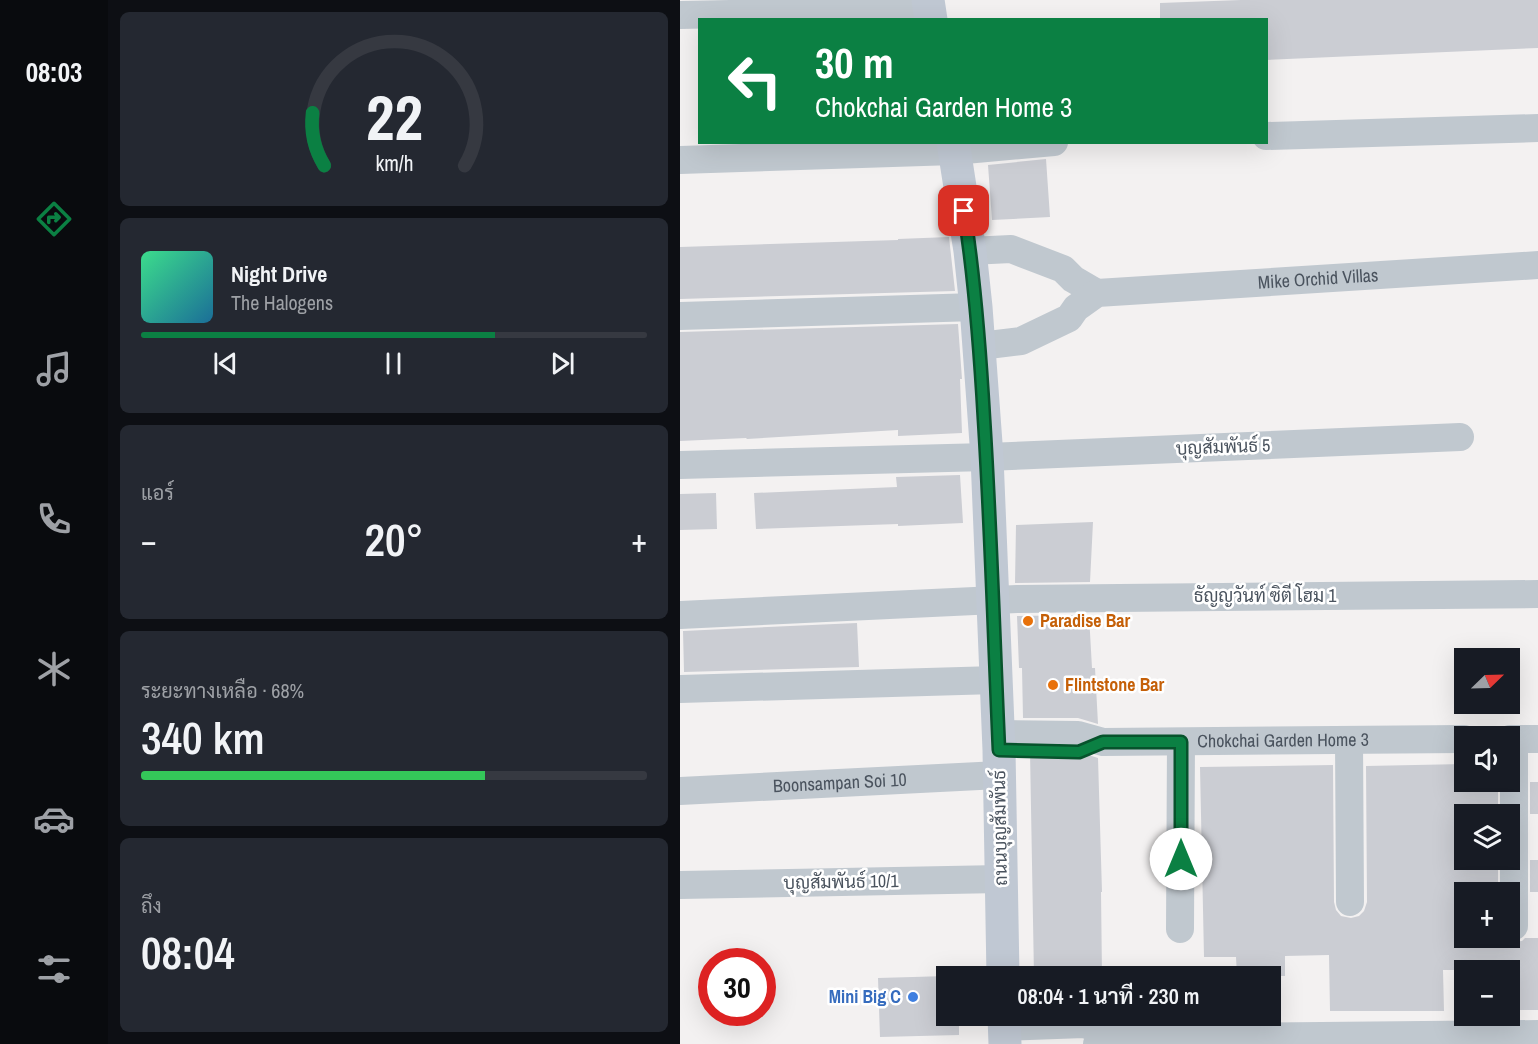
<!DOCTYPE html>
<html lang="th">
<head>
<meta charset="utf-8">
<style>
	:root { --surface:#171b24; --page:#242831; --text:#f1f3f6; --muted:#9ea1a6; --line:#363941; --accent:#0b8043 }
	body { margin:0; font-family:"Archivo Narrow",Sarabun,sans-serif; background:var(--page); color:var(--text); height:100vh; display:flex; flex-direction:column; font-size:22px; white-space:nowrap }
	* { box-sizing:border-box; margin:0 }
	p { font-size:20px; color:var(--muted) }
	.icon { flex:none; width:33px; height:33px; fill:none; stroke:currentColor; stroke-width:2; stroke-linecap:round; stroke-linejoin:round }
	.map { position:relative; flex:1; overflow:hidden }
	.panel { display:flex; flex-direction:column; gap:12px; padding:12px; background:#0d0f14; width:572px }
	.panel>* { flex:none }
	.banner { position:absolute; left:18px; top:18px; width:570px; height:126px; border-radius:0px; box-shadow:0 6px 24px #0002; background:#0b8043; color:#fff; overflow:hidden }
	.needle { width:39px; rotate:67deg }
	.tools { position:absolute; left:774px; top:648px; display:grid; gap:12px }
	.tools a { display:grid; place-items:center; width:66px; height:66px; border-radius:0px; background:var(--surface); box-shadow:0 6px 24px #0002; font-size:30px }
	.speed { position:absolute; left:18px; top:948px; display:flex; gap:12px; font-size:30px; font-weight:700; text-align:center }
	.speed>* { display:grid; place-content:center; width:78px; height:78px; border-radius:50%; background:var(--surface); box-shadow:0 6px 24px #0002; line-height:1 }
	.speed .limit { border:9px solid #d22; background:#fff; color:#111 }
	.pin { position:absolute; display:grid; place-items:center; width:51px; height:51px; color:#fff; margin:-26px; border-radius:12px; box-shadow:0 3px 9px #0006 }
	.me { position:absolute; width:66px; margin:-33px; rotate:0deg; stroke-linejoin:round; filter:drop-shadow(0 0 4px #0008) }
	.turn { display:flex; align-items:center; gap:21px; height:126px; padding:0 18px; font-size:27px }
	.turn .icon { width:78px; height:78px; stroke-width:2.5 }
	.turn b { display:block; font-size:42px; line-height:51px }
	.big { font-size:45px; font-weight:600; line-height:1.1 }
	.panel .widget { flex:1; display:flex; flex-direction:column; justify-content:center; gap:9px; min-width:0; padding:0 21px; border-radius:9px; background:var(--page) }
	.panel .dial { align-items:center; gap:0 }
	.dial svg { height:156px; overflow:visible; fill:none; stroke:var(--line); stroke-width:7; stroke-linecap:round; text-anchor:middle }
	.dial text { fill:var(--text); stroke:none }
	.song { display:flex; align-items:center; gap:18px }
	.cover { width:72px; height:72px; border-radius:9px; background:linear-gradient(135deg,hsl(150 70% 55%),hsl(200 70% 35%)) }
	.played { height:6px; border-radius:3px; background:linear-gradient(90deg,var(--accent) 70%,var(--line) 70%) }
	.keys { display:flex; justify-content:space-around; direction:ltr }
	.heat { display:flex; justify-content:space-between; align-items:center; font-size:33px; direction:ltr }
	.charge { height:9px; border-radius:4px; background:linear-gradient(90deg,#34c759 68%,var(--line) 0) }
	.trip { position:absolute; left:256px; top:966px; width:345px; height:60px; border-radius:0px; background:var(--surface); box-shadow:0 6px 24px #0002; font-weight:600; line-height:60px; text-align:center }
	main { display:flex; flex:1; min-height:0 }
	.tab-bar { display:flex; flex-direction:column; width:108px; justify-content:space-around; align-items:center; background:#090b0e; color:var(--muted) }
	.tab-bar .icon { width:42px; height:42px }
	.tab-bar .on { color:var(--accent) }
	.tab-bar b { font-size:27px; color:var(--text) }
	.map>svg:first-child { display:block }
</style>
</head>
<body>
<main>
<nav class="tab-bar">
<b>08:03</b>
<svg class="icon on" aria-label="directions" viewBox="0 0 24 24"><path d="M12 3l9 9-9 9-9-9zM9 14v-3h6M13 9l2 2-2 2"/></svg>
<svg class="icon" aria-label="music" viewBox="0 0 24 24"><path d="M9 18V5l10-2v13"/><circle cx="6" cy="18" r="3"/><circle cx="16" cy="16" r="3"/></svg>
<svg class="icon" aria-label="phone" viewBox="0 0 24 24"><path d="M5 4h4l2 5-3 2q2 4 5 5l2-3 5 2v4C11 20 4 13 5 4z"/></svg>
<svg class="icon" aria-label="climate" viewBox="0 0 24 24"><path d="M12 3v18M4 7l16 10M4 17L20 7"/></svg>
<svg class="icon" aria-label="car" viewBox="0 0 24 24"><path d="M5 17H2v-5l4-1 3-4h7l3 4 3 1v5h-3M9 17h6M6 11h13"/><circle cx="7" cy="17" r="2"/><circle cx="17" cy="17" r="2"/></svg>
<svg class="icon" aria-label="filters" viewBox="0 0 24 24"><path d="M4 7h16M4 17h16"/><circle cx="9" cy="7" r="2"/><circle cx="15" cy="17" r="2"/></svg>
</nav>
<section class="panel">
<div class="widget dial"><svg viewBox="0 0 100 80">
<path d="M14 69A42 42 0 1 1 86 69"/>
<path d="M14 69A42 42 0 0 1 8 42" stroke="#0b8043"/>
<text x="50" y="56" font-size="32" font-weight="700">22</text>
<text x="50" y="72" font-size="11">km/h</text>
</svg></div>
<div class="widget">
<div class="song"><i class="cover"></i><div><b>Night Drive</b><p>The Halogens</p></div></div>
<div class="played"></div>
<div class="keys"><svg class="icon" aria-label="previous" viewBox="0 0 24 24"><path d="M18 5L8 12l10 7zM5 5v14"/></svg><svg class="icon" aria-label="pause" viewBox="0 0 24 24"><path d="M8 5v14M16 5v14"/></svg><svg class="icon" aria-label="next" viewBox="0 0 24 24"><path d="M6 5l10 7-10 7zM19 5v14"/></svg></div>
</div>
<div class="widget"><p>แอร์</p>
<div class="heat"><a>−</a><b class="big">20°</b><a>+</a></div>
</div>
<div class="widget"><p>ระยะทางเหลือ · 68%</p><b class="big">340 km</b><div class="charge"></div></div>
<div class="widget"><p>ถึง</p><b class="big">08:04</b></div>
</section>
<div class="map">
<svg width="859" height="1044" viewBox="0 0 859 1044">
	<rect width="100%" height="100%" fill="#f3f1f1"/>
	<path fill="#cbcdd3" d="M561,0h297v48l-272,12v-40h-106v-17z
		M366,159l4,58 -58,3 -4,-55z
		M269,237l6,54 -275,8v-52l218,-7v-1z
		M278,324l4,55h-2l2,54 -64,3v-6l-151,9 -1,-1 -66,3v-109z
		M280,475l3,48 -65,3v-2l-142,5 -2,-36 143,-6 -1,-10z
		M36,493l1,36 -37,1v-36z
		M413,522l-3,60 -75,1 1,-58z
		M409,615l3,53h3l3,56 -20,-6h-55l-1,-50h-3l-2,-52z
		M177,623l2,44 -175,5 -1,-41z
		M350,751h46l22,7 4,134h-1l1,84h-68z
		M784,764v18h34v32h-34v48l34,-1v31h-34v46h39l3,3 7,1 9,-1 3,-3h13v72h-28v-40h-67l1,41h-114l-1,-56 -44,1v20h-48l-1,-19h-32l-4,-190 133,-2 1,137 2,8 5,6 10,2 8,-2 5,-5 3,-9 -1,-136z
		M850,782h8v32h-8z
		M850,860h8v32h-8z
		M267,976v40h12v19l-79,2 -2,-59z"/>
	<g fill="none" stroke-linecap="round" stroke-linejoin="round">
		<g stroke="#c0c8cf" stroke-width="28">
			<path d="M0,15l249,-5"/>
			<path d="M586,136l273,-8"/>
			<path d="M0,160l274,-9 100,-9"/>
			<path d="M290,251l41,-2 52,20 10,10 24,14"/>
			<path d="M0,316l296,-9"/>
			<path id="s1" d="M300,346l41,-5 48,-23 7,-10 21,-15 442,-28"/>
			<path d="M0,465l307,-8 473,-20"/>
			<path d="M0,615l337,-16 522,-5"/>
			<path d="M0,689l316,-9"/>
			<path id="s2" d="M318,734l80,1 25,7 361,-3"/>
			<path d="M830,739h29"/>
			<path d="M834,739v187"/>
			<path d="M669,740l1,162"/>
			<path id="s3" d="M0,791l319,-16"/>
			<path d="M0,885l321,-6"/>
			<path d="M500,929l1,-187"/>
			<path d="M324,1027l80,-3 10,3 18,11"/>
			<path d="M417,1044l15,-6 427,-4"/>
		</g>
		<path stroke="#c0c8d3" stroke-width="33" d="M248,0l3,20
			M273,142l17,109 6,56 11,150 12,293 4,226
			M324,1016l1,28"/>
	</g>
	<g fill="none" stroke-linecap="round" stroke-linejoin="round">
		<g stroke="#07532c" stroke-width="15">
			<path id="route" d="M284,211c11,69 16,138 20,208 7,110 10,221 15,331l80,2 24,-10h78v117"/>
		</g>
		<use href="#route" stroke="#0b8043" stroke-width="10"/>
	</g>
	<g fill="#e8710a" stroke="#fff" stroke-width="2">
		<circle cx="348" cy="621" r="6"/>
		<circle cx="373" cy="685" r="6"/>
	</g>
	<circle fill="#3f7fe0" stroke="#fff" stroke-width="2" cx="233" cy="997" r="6"/>
	<g text-anchor="middle" stroke-width="5" stroke-linejoin="round" paint-order="stroke">
		<g font-size="18" fill="#4a535e" stroke="#fff">
			<text dy="6" stroke="none"><textPath href="#s1" startOffset="354">Mike Orchid Villas</textPath></text>
			<text transform="translate(543 447) rotate(-2)" y="6">บุญสัมพันธ์ 5</text>
			<text x="585" y="602">ธัญญวันท์ ซิตี โฮม 1</text>
			<text dy="6" stroke="none"><textPath href="#s2" startOffset="286">Chokchai Garden Home 3</textPath></text>
			<text dy="6" stroke="none"><textPath href="#s3" startOffset="160">Boonsampan Soi 10</textPath></text>
			<text transform="translate(320 828) rotate(-91)" y="6">ถนนบุญสัมพันธ์</text>
			<text transform="translate(161 882) rotate(-1)" y="6">บุญสัมพันธ์ 10/1</text>
		</g>
		<g font-size="18" font-weight="bold" fill="#c56008" stroke="#fff" text-anchor="start">
			<text x="360" y="627">Paradise Bar</text>
			<text x="385" y="691">Flintstone Bar</text>
		</g>
		<g font-size="18" font-weight="bold" fill="#366cbe" stroke="#fff" text-anchor="end">
			<text x="221" y="1003">Mini Big C</text>
		</g>
	</g>
</svg>
<div class="tools">
<a><svg class="needle" viewBox="-14 -14 28 28"><path d="M0-13l5 13h-10z" fill="#e53935"/><path d="M0 13l5-13h-10z" fill="#9ea1a6"/></svg></a>
<a><svg class="icon" aria-label="sound" viewBox="0 0 24 24"><path d="M4 9h4l5-4v14l-5-4H4zM17 9q2 3 0 6"/></svg></a>
<a><svg class="icon" aria-label="layers" viewBox="0 0 24 24"><path d="M12 4l9 5-9 5-9-5zM3 14l9 5 9-5"/></svg></a>
<a>+</a>
<a>−</a>
</div>
<div class="speed"><div class="limit">30</div></div>
<div class="pin" style="left:284px;top:211px;background:#d93025"><svg class="icon" aria-label="arrive" viewBox="0 0 24 24"><path d="M6 21V4h12l-3 4 3 4H6"/></svg></div>
<svg class="me" style="left:501px;top:859px" viewBox="-20 -20 40 40"><circle r="19" fill="#fff"/><path d="M0-13L10 11 0 6-10 11z" fill="#0b8043"/></svg>
<div class="trip">08:04 · 1 นาที · 230 m</div>
<div class="banner">
<div class="turn"><svg class="icon" aria-label="left" viewBox="0 0 24 24"><path d="M17 20v-9H6M10 6l-5 5 5 5"/></svg><div><b>30 m</b>Chokchai Garden Home 3</div></div>
</div>
</div>
</main>
</body>
</html>
